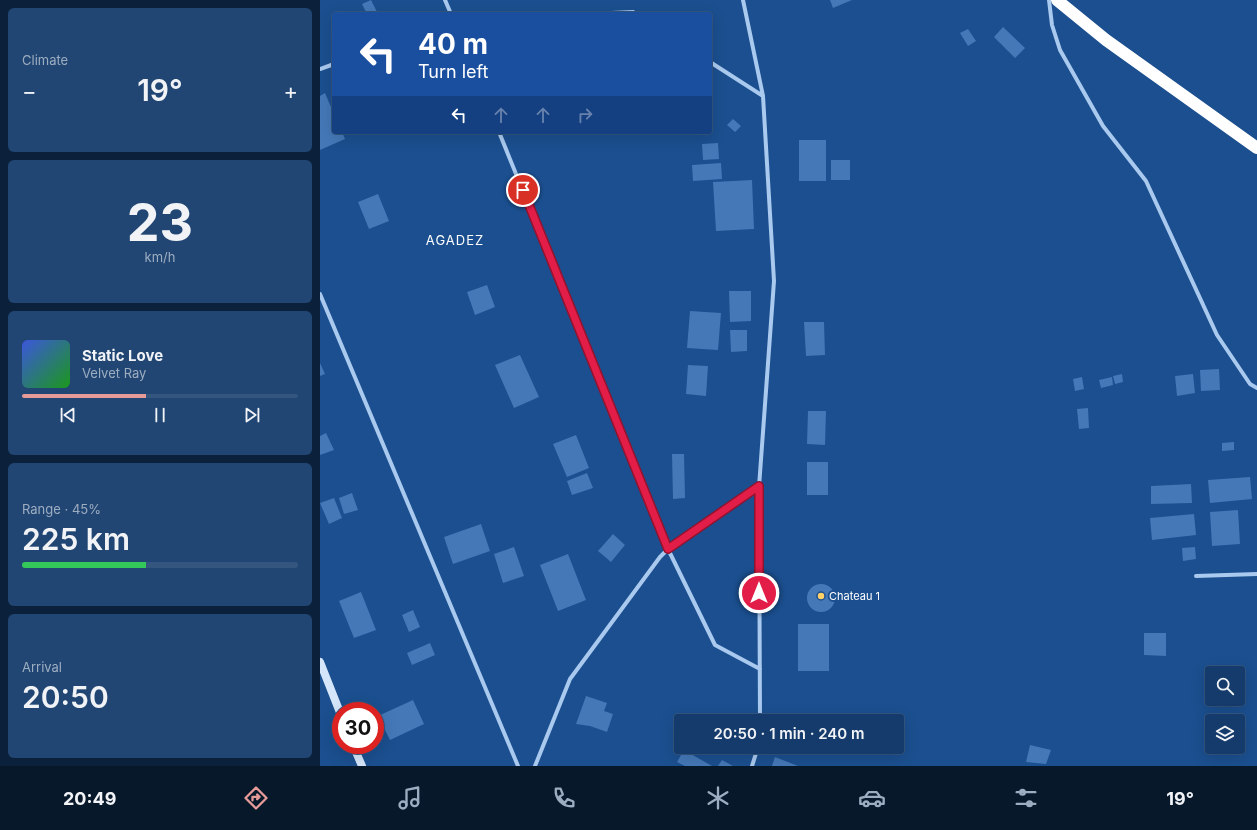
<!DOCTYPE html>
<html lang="en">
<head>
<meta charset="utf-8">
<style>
	:root { --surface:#143b6b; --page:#214673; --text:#f1f3f6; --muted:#9dadc1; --line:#33557e; --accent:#e69b98 }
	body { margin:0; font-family:Inter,sans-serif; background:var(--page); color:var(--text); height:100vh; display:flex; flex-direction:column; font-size:15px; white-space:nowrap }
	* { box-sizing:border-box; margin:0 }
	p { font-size:13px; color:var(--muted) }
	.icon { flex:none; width:22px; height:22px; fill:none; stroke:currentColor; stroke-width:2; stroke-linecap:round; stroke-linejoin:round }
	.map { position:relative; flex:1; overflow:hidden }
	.side { display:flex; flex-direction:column; gap:8px; padding:8px; background:#0b203b; width:320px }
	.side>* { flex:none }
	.guide { position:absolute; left:12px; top:12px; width:380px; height:122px; border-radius:4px; box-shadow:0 4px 16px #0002,0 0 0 1px var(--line); background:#1a4fa0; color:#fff; overflow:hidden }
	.fabs { position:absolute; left:885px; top:666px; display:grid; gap:8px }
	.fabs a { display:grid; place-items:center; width:40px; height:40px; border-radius:4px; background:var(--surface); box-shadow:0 4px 16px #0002,0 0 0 1px var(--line); font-size:20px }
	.speed { position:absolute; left:12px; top:702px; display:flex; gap:8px; font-size:20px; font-weight:700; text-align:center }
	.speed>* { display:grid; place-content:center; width:52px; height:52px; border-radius:50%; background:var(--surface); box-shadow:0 4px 16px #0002,0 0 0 1px var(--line); line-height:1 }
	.speed .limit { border:6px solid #d22; background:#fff; color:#111 }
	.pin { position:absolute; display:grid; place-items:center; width:34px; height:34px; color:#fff; margin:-17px; border:2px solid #fff; border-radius:50%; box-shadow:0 1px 4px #0007 }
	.me { position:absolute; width:44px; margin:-22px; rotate:0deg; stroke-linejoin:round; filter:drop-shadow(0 0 3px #0008) }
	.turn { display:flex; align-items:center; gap:14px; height:84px; padding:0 20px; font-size:18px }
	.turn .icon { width:52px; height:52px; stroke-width:2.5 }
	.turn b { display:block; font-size:28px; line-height:34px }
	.lanes { display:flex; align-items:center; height:38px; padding:0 20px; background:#0003; justify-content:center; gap:20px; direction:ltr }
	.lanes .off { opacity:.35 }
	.big { font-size:30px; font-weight:600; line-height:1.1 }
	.side .card { flex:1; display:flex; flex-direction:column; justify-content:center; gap:6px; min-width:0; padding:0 14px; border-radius:6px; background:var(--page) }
	.side .dial { align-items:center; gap:0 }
	.dial b { font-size:52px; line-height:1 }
	.song { display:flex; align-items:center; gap:12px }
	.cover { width:48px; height:48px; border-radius:6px; background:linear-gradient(135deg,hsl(230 70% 55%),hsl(120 70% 35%)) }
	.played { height:4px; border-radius:2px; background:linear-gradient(90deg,var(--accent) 45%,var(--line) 45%) }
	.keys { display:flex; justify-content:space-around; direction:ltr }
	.heat { display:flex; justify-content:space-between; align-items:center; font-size:22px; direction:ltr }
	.charge { height:6px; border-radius:3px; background:linear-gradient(90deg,#34c759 45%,var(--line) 0) }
	.trip { position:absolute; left:354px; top:714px; width:230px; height:40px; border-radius:4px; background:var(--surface); box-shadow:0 4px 16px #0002,0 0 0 1px var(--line); font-weight:600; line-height:40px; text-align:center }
	.tabs { display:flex; height:64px; justify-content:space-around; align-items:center; background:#08182b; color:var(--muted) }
	.tabs .icon { width:28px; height:28px }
	.tabs .current { color:var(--accent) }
	.tabs b { font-size:18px; color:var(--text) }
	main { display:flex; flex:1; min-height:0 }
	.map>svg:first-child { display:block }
</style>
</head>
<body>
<main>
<section class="side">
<div class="card"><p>Climate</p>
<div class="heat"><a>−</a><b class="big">19°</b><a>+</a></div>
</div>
<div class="card dial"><b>23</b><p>km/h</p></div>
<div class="card">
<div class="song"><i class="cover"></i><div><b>Static Love</b><p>Velvet Ray</p></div></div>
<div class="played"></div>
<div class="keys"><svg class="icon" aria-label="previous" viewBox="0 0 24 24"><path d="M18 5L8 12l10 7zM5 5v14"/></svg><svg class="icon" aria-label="pause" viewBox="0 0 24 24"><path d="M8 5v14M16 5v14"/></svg><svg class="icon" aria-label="next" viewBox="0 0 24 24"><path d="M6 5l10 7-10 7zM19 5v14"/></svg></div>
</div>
<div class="card"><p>Range · 45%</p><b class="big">225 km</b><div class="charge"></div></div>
<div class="card"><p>Arrival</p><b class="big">20:50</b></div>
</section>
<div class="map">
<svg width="937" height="766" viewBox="0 0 937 766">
	<rect width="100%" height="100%" fill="#1b4f8f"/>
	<path fill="#4478b7" d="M51,0l7,14h-11l-5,-10z
		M510,0h22l-19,8z
		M683,27l22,21 -10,10 -21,-21z
		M648,29l8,12 -8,5 -8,-13z
		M5,93l9,21v18h8l3,7 -25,11v-54z
		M413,119l8,7 -6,6 -8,-7z
		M479,140h27v41h-27z
		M398,143l1,16 -16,1 -1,-16z
		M511,160h19v20h-19z
		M401,163l1,16 -29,2 -1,-16z
		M432,180l2,49 -38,2 -3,-49z
		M58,194l11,27 -20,8 -11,-27z
		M167,285l8,22 -20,8 -8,-23z
		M409,291h22v30l-21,1z
		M370,311l31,2 -3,37 -31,-2z
		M484,322h20l1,33 -19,1z
		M410,330h17v21l-16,1z
		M200,355l19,42 -25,11 -19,-43z
		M0,363l5,11 -5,2z
		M368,365l20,1 -2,30 -20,-2z
		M899,369l1,21 -19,1 -1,-21z
		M802,374l1,8 -8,2 -2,-8z
		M873,374l2,19 -18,3 -2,-20z
		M762,377l2,12 -9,2 -2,-12z
		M792,377l1,8 -12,3 -2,-8z
		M768,408l1,20 -10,1 -2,-20z
		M488,411h18l-1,34 -18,-1z
		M6,433l8,17 -14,5v-19z
		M256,435l13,33 -22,9 -14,-33z
		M914,442v8l-12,1v-8z
		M352,454h12l1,44 -12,1z
		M487,462h21v33h-21z
		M267,473l6,15 -21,7 -5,-14z
		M930,477l2,22 -42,4 -2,-23z
		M871,484l1,19 -41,1v-18z
		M32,493l6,17 -14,4 -5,-16z
		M14,498l8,20 -13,6 -9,-21z
		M918,510l2,34 -28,2 -2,-34z
		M874,514l2,21 -44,5 -2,-22z
		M161,524l9,27 -37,13 -9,-27z
		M293,534l12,11 -14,17 -13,-11z
		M194,547l10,29 -21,7 -9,-29z
		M875,547l1,12 -13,2 -1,-13z
		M248,554l18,46 -28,11 -18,-46z
		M487 598a14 14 0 1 1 28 0a14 14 0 1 1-28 0Z
		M41,592l15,38 -22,8 -15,-37z
		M93,610l7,17 -11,5 -7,-17z
		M478,624h31v47h-31z
		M824,633h22v23l-22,-1z
		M110,643l5,12 -23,10 -5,-12z
		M266,696l21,7 -3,8 9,3 -6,18 -17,-6 -14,-2z
		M93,700l11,24 -34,16 -12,-24z
		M710,745l21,5 -5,14 -20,-2z
		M364,750l28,16h-27l-8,-4z
		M455,757l23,9h-26z
		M402,760l11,6h-15z"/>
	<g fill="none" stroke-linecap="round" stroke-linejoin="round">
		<path stroke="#a9c9ee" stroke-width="4" d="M125,0l6,14
			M423,0l20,96 11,185 -15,206 1,234
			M729,0l3,25 8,25 43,76 43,55 71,154 33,49 7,4
			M269,14l44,-2 3,2
			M390,62l53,34
			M0,69l14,-5
			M179,132l169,417 47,96 45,24
			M0,294l198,472
			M876,576l61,-2
			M215,766l35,-87 90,-122 8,-8 91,-62
			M432,766l6,-19"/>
		<path stroke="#d6e6fa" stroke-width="8" d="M0,662l21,53
			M33,745l9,21"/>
		<path stroke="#fff" stroke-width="12" d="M737,0l49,40 151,108"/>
	</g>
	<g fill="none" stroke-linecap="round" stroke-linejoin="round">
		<g stroke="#92132f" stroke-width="10">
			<path id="route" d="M203,190l145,359 91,-63v107"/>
		</g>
		<use href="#route" stroke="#e11d48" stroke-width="7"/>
	</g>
	<circle fill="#ffd166" stroke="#1b4f8f" stroke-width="1.5" cx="501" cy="596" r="4"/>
	<g text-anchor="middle" stroke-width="4" stroke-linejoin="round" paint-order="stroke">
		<g font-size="11" fill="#fff" stroke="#1b4f8f" text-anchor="start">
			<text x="509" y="600">Chateau 1</text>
		</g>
		<g font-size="13" letter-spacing="1" fill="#fff" stroke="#1b4f8f">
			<text x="135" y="245">AGADEZ</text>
		</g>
	</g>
</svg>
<div class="fabs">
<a><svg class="icon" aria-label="search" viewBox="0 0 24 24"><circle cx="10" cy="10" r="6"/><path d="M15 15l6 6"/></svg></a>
<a><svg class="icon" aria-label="layers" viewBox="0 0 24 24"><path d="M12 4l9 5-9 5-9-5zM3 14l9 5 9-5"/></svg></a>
</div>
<div class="speed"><div class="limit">30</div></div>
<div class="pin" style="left:203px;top:190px;background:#d93025"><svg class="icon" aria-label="arrive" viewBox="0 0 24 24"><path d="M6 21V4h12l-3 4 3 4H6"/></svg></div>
<svg class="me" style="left:439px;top:593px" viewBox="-20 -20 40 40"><circle r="17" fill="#e11d48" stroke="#fff" stroke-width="3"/><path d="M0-11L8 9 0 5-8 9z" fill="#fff"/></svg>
<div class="trip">20:50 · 1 min · 240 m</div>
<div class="guide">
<div class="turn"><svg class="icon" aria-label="left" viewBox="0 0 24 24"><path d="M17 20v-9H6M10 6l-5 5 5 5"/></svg><div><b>40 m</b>Turn left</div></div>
<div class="lanes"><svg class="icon" aria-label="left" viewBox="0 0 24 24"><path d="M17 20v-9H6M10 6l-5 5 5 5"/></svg><svg class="icon off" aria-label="ahead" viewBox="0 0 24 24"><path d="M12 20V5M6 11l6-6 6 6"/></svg><svg class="icon off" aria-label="ahead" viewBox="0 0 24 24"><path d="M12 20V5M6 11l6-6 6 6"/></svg><svg class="icon off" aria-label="right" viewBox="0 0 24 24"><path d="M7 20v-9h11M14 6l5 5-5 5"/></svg></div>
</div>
</div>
</main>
<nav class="tabs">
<b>20:49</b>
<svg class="icon current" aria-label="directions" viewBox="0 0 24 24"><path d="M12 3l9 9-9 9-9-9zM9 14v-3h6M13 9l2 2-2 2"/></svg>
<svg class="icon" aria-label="music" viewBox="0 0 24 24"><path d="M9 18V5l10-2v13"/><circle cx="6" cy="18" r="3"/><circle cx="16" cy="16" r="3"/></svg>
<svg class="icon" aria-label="phone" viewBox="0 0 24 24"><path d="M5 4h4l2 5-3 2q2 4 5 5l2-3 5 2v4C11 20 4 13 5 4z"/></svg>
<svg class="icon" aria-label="climate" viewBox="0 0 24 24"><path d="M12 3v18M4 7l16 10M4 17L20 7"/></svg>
<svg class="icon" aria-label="car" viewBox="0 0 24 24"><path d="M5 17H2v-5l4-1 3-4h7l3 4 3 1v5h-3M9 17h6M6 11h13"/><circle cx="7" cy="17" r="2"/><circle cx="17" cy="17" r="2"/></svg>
<svg class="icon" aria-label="filters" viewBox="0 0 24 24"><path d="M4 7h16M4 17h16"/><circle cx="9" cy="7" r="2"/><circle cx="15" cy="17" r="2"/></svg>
<b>19°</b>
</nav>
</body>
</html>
